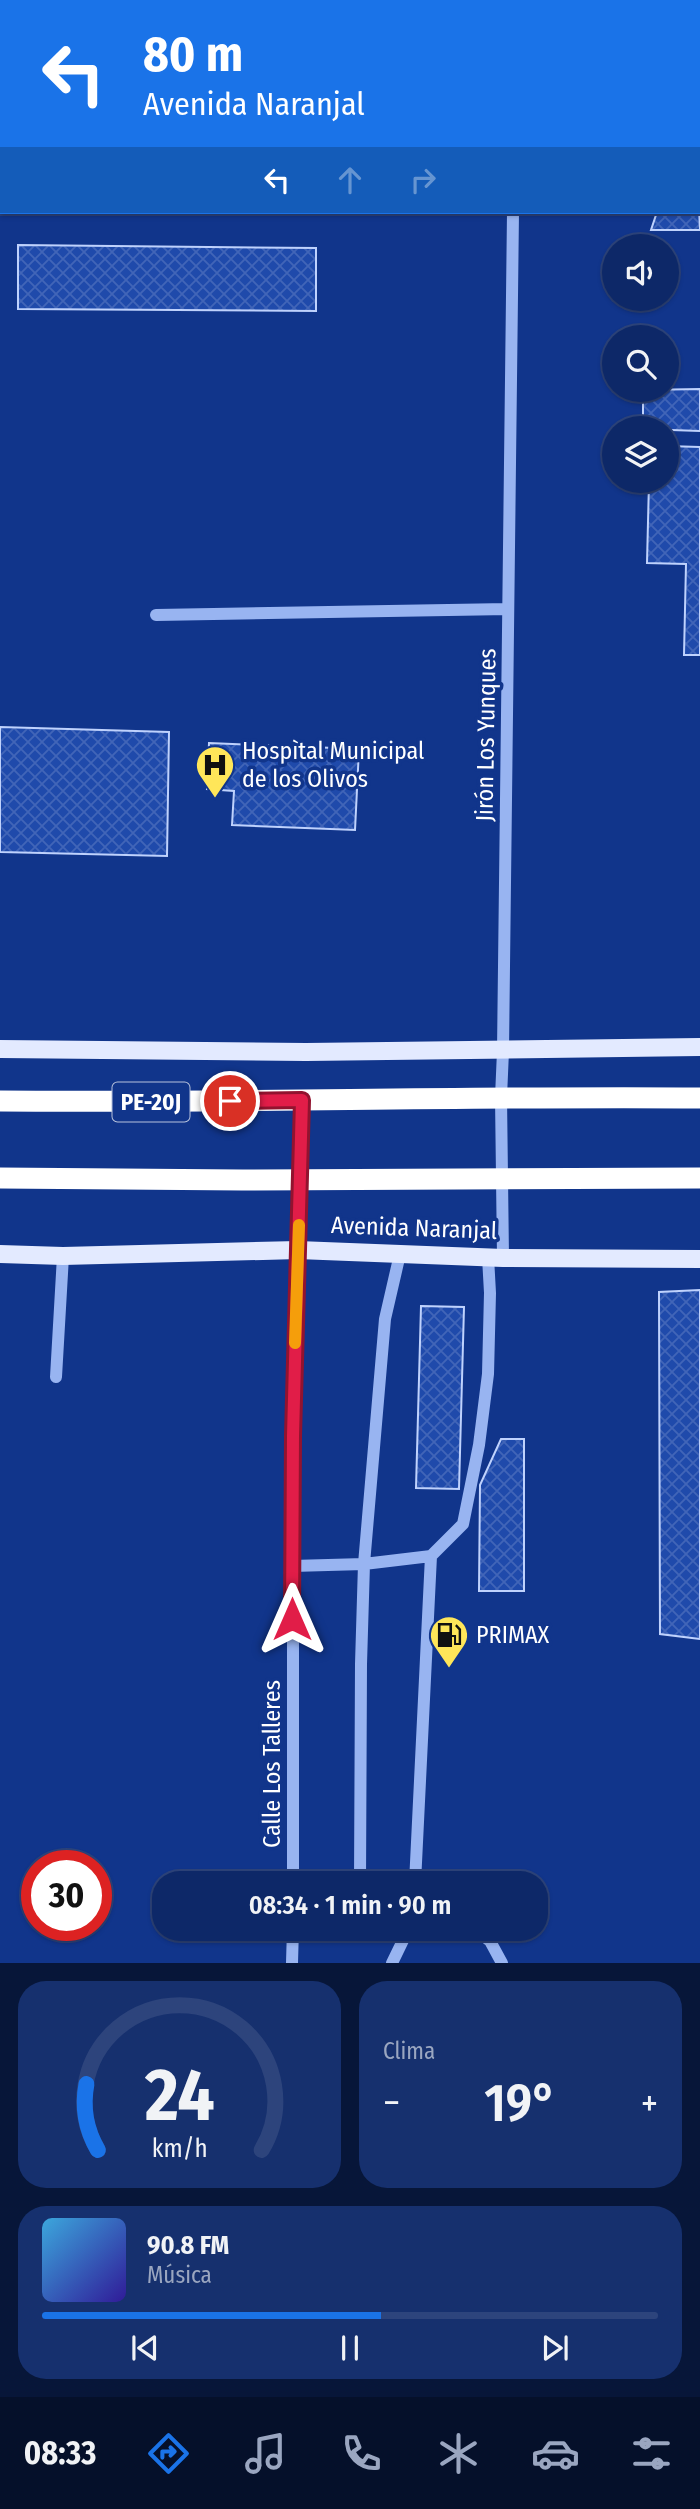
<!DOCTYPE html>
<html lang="es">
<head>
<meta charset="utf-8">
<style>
	:root { --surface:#0d2868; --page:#16306e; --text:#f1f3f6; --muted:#9aa6c0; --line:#2d447c; --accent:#1a73e8 }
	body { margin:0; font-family:"Fira Sans Condensed",sans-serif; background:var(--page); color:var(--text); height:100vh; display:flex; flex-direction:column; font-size:26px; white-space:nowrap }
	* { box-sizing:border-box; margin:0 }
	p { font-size:23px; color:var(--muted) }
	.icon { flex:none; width:38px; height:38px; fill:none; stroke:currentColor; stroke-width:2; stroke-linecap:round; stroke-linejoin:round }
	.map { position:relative; height:1963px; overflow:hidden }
	.panel { display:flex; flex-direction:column; gap:18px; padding:18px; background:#071639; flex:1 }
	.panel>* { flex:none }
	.hud { position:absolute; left:0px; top:0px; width:700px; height:214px; box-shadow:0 2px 5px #0004,0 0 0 2px var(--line); background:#1a73e8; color:#fff; overflow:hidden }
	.buttons { position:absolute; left:602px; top:234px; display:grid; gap:14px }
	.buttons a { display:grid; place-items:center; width:77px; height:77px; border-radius:50%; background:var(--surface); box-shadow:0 2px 5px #0004,0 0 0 2px var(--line); font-size:35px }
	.speed { position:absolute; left:21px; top:1850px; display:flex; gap:14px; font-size:35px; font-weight:700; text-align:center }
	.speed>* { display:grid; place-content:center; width:91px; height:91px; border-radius:50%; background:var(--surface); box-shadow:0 2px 5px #0004,0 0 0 2px var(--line); line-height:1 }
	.speed .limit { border:10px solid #d22; background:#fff; color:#111 }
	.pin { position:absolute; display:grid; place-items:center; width:60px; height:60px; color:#fff; margin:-30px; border:4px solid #fff; border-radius:50%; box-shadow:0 2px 7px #0007 }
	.me { position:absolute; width:77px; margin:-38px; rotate:0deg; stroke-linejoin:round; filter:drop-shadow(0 0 5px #0008) }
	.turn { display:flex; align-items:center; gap:24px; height:147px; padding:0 28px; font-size:32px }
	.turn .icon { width:91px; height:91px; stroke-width:2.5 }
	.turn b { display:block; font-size:49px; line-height:60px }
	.lanes { display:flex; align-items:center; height:66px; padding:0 28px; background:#0003; justify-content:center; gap:35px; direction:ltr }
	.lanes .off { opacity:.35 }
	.big { font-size:52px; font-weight:600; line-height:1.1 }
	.panel .tile { flex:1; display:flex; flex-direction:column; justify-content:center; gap:10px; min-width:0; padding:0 24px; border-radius:28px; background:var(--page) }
	.panel .dial { align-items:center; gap:0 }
	.dial svg { height:182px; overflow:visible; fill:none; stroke:var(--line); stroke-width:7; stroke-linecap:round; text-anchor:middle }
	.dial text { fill:var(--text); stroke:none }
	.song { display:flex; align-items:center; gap:21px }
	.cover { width:84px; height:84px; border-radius:10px; background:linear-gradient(135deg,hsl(200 70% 55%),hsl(250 70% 35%)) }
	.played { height:7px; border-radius:4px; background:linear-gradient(90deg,var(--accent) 55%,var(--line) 55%) }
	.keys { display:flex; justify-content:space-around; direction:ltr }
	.heat { display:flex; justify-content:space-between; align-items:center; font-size:38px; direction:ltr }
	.panel .tiles { flex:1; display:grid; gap:18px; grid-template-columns:1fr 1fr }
	.tile:last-child { grid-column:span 2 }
	.trip { position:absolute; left:152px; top:1871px; width:396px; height:70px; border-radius:28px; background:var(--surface); box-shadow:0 2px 5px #0004,0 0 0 2px var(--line); font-weight:600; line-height:70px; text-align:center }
	.menu { display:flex; height:112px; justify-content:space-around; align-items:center; background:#05102a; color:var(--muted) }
	.menu .icon { width:49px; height:49px }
	.menu .active { color:var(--accent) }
	.menu b { font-size:32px; color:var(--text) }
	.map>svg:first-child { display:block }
</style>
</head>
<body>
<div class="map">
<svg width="700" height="1963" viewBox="0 0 700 1963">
	<defs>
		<pattern id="building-cross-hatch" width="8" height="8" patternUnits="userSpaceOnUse" patternTransform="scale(1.75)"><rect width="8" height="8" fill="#1f4aab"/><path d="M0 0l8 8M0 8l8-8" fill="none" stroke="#4165b8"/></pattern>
	</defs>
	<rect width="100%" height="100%" fill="#11358b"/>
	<path fill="url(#building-cross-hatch)" stroke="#bfd2fd" stroke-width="2" d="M0,0h353l1,2h-352l-2,11z
		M0,34h2v128h-2z
		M698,187l2,43h-49l6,-18h41z
		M18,245l298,3v63l-298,-2z
		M700,389v42l-57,-2v-39z
		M667,446l33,1v208h-16l2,-91 -39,-1 2,-82h18z
		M0,727l169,5 -2,124 -167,-4z
		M209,743l150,6 -4,81 -123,-5 2,-34 -27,-2z
		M700,1290v349l-40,-5 -1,-342z
		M421,1306l43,1 -5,182 -43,-1z
		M501,1439h23v152h-45l1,-106z"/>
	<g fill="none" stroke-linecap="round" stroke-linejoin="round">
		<path stroke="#98b4f1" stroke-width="12" d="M516,2v-2
			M156,615l352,-6
			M503,1258l-2,-161 2,-46 10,-839
			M56,1377l7,-121
			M292,1566l72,-2 21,-245 15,-65
			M293,1883v-447l9,-336
			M360,1883l1,-219 3,-100 67,-8 32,-32 16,-79 9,-71 2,-81 -2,-36
			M415,1883l16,-327
			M473,1928l17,13 12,22
			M292,1963l1,-35
			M392,1963l17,-35"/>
		<path stroke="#e3eaff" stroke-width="18" d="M0,1049l306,3 394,-5
			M0,1254l63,2 235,-6 205,8 197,1"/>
		<path stroke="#fff" stroke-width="21" d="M0,1101c233,2 467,-5 700,-3
			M0,1178l242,2 458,-2"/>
	</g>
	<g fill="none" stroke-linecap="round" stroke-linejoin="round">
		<g stroke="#92132f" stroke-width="18">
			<path id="route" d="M230,1101l72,-1 -9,336 -1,183"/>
		</g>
		<use href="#route" stroke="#e11d48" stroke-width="12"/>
		<path stroke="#f59e0b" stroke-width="12" d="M295,1343l4,-118"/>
	</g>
	<defs>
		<g id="hospital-pin" transform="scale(2.0125)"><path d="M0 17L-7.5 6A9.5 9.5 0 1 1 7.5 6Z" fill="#ffe659" stroke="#11358b"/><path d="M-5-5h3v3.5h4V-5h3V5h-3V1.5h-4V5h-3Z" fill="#111"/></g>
		<g id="fuel-pin" transform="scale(2.0125)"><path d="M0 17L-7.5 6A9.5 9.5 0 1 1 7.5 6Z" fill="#ffe659" stroke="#11358b"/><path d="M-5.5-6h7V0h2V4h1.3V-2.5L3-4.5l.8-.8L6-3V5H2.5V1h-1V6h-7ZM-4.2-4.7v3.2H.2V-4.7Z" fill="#111"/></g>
	</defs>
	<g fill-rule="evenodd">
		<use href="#hospital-pin" x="215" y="765"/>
		<use href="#fuel-pin" x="449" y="1635"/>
	</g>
	<g text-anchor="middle" stroke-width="7" stroke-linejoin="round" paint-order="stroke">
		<rect fill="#11358b" stroke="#b8c2dc" stroke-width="2" x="112.5" y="1082.5" width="77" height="39" rx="5"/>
		<g font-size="23" font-weight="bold" fill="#fff">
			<text x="151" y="1110">PE-20J</text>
		</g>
		<g font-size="24" fill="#fff" stroke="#11358b">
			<text transform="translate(486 735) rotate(-89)" y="8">Jirón Los Yunques</text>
			<text transform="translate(414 1228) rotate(2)" y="8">Avenida Naranjal</text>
			<text transform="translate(272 1764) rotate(-90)" y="8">Calle Los Talleres</text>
		</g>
		<g font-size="24" fill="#fff" stroke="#11358b" text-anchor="start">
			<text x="242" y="759">Hospìtal Municipal<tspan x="242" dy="28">de los Olivos</tspan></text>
			<text x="476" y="1643">PRIMAX</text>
		</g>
	</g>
</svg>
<div class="buttons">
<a><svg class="icon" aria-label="sound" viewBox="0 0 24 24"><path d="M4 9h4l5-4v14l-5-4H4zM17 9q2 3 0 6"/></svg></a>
<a><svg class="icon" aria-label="search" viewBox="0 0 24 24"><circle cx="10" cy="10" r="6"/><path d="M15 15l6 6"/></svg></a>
<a><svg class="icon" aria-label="layers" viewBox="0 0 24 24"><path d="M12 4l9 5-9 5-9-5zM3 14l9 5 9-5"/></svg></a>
</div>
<div class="speed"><div class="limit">30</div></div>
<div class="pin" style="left:230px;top:1101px;background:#d93025"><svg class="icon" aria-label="arrive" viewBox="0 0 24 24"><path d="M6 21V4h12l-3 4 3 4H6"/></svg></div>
<svg class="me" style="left:292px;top:1619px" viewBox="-20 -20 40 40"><path d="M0-17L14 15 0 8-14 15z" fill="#e11d48" stroke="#fff" stroke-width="4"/></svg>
<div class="trip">08:34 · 1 min · 90 m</div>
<div class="hud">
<div class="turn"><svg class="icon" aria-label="left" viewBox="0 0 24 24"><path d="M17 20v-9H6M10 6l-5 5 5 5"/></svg><div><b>80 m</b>Avenida Naranjal</div></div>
<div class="lanes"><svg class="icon" aria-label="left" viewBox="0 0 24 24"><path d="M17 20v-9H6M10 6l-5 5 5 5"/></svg><svg class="icon off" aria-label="ahead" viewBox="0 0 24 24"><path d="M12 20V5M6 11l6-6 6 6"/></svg><svg class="icon off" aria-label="right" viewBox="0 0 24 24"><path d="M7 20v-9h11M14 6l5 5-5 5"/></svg></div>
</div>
</div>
<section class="panel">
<div class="tiles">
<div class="tile dial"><svg viewBox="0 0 100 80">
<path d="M14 69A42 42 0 1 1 86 69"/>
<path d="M14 69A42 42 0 0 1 9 40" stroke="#1a73e8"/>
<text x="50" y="56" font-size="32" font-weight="700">24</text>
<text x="50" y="72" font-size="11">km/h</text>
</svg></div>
<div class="tile"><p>Clima</p>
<div class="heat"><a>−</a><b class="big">19°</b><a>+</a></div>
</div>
<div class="tile">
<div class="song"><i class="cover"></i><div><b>90.8 FM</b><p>Música</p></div></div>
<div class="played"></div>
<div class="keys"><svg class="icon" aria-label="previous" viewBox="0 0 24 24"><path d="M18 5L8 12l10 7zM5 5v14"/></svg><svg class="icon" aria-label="pause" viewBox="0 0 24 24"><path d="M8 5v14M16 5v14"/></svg><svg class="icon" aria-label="next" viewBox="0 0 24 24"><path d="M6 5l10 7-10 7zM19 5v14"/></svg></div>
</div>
</div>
</section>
<nav class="menu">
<b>08:33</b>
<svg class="icon active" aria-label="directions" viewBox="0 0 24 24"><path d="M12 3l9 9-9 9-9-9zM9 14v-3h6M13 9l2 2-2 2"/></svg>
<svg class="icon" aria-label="music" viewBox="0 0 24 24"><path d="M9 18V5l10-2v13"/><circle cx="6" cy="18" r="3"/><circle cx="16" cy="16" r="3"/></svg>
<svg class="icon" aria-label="phone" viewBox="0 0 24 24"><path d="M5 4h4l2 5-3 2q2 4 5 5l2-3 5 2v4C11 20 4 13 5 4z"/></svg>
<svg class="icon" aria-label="climate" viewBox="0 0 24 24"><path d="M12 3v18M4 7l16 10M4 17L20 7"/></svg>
<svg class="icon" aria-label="car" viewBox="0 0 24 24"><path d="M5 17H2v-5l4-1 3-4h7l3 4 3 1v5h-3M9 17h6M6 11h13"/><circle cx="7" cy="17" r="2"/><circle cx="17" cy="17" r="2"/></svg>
<svg class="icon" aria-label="filters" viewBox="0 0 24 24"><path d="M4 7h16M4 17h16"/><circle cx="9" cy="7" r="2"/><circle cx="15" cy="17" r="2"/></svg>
</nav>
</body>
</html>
